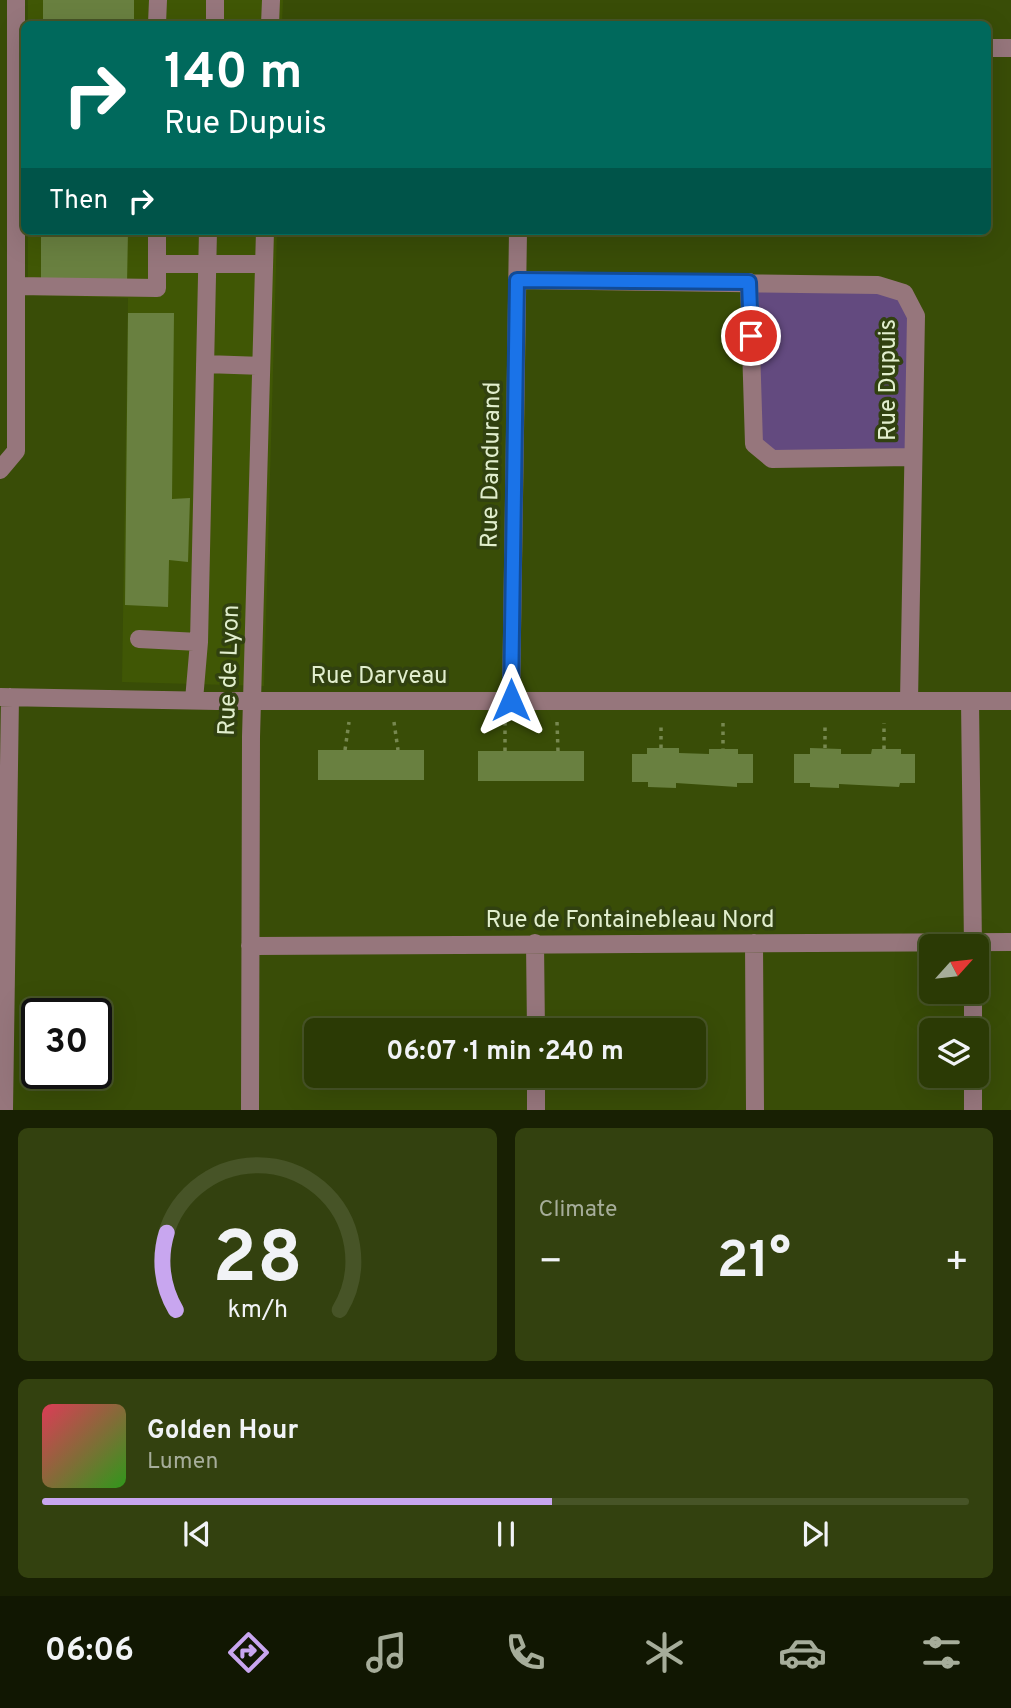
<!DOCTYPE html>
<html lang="en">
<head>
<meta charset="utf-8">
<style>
	:root { --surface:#2b3a05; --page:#33410f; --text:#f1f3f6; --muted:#a6ad9a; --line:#475427; --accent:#c8a6ef }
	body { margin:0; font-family:Overpass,sans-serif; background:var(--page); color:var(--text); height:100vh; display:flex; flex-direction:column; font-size:26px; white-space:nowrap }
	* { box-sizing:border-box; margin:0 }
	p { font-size:23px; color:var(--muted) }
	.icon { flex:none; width:38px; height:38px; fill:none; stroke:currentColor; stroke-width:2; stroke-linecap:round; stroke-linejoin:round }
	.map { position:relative; height:1110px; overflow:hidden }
	.drawer { display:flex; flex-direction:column; gap:18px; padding:18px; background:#182003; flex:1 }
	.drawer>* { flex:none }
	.banner { position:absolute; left:21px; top:21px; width:970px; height:214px; border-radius:10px; box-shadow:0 7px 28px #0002,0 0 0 2px var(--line); background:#00695c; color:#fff; overflow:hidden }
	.needle { width:46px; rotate:63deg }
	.controls { position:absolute; left:919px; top:934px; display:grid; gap:14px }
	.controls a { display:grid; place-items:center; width:70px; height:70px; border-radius:10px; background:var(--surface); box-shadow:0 7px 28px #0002,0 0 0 2px var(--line); font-size:35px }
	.speed { position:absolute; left:21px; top:998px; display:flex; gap:14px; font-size:35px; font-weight:700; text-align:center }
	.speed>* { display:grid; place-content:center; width:91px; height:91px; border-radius:50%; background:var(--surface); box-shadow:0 7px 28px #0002,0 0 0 2px var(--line); line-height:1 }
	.speed .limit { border:4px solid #111; border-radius:10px; background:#fff; color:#111 }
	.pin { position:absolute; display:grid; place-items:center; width:60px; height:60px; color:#fff; margin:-30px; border:4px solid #fff; border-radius:50%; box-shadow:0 2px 7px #0007 }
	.me { position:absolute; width:77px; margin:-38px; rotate:0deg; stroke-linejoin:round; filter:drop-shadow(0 0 5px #0008) }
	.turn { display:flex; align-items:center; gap:24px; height:147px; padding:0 28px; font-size:32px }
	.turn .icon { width:91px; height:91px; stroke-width:2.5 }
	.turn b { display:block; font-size:49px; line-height:60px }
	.then { display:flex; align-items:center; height:66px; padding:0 28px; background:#0003; gap:14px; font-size:26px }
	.big { font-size:52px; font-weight:700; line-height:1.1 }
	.drawer .widget { flex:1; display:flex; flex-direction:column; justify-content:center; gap:10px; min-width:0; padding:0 24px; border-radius:10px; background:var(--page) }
	.drawer .dial { align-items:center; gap:0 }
	.dial svg { height:182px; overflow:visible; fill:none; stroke:var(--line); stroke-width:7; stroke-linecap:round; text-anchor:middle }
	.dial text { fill:var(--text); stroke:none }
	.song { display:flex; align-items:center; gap:21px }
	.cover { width:84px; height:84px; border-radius:10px; background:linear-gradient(135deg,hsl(350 70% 55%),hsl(110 70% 35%)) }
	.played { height:7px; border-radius:4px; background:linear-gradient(90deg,var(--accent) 55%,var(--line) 55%) }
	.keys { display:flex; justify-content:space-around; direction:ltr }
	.heat { display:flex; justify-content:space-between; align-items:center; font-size:38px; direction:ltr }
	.drawer .tiles { flex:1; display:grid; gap:18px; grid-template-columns:1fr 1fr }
	.widget:last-child { grid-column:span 2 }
	.trip { position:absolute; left:304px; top:1018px; width:402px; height:70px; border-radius:10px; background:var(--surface); box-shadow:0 7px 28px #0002,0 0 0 2px var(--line); font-weight:700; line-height:70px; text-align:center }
	.menu { display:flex; height:112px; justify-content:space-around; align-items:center; background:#111702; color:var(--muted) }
	.menu .icon { width:49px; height:49px }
	.menu .current { color:var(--accent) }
	.menu b { font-size:32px; color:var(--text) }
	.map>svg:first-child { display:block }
</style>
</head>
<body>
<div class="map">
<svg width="1011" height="1110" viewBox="0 0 1011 1110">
	<rect width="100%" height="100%" fill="#394d07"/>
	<path fill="#405705" d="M28,0h255l-1,24h-254z
		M28,231h249l-13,455 -142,-4 6,-384 -100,-3z"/>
	<path fill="#634a7f" d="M749,282l155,11 12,23 -5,141 -139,2 -18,-15z"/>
	<path fill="#698040" d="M43,0h91v24h-91z
		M41,231h87l-1,53 -86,-2z
		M128,313h46l-2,186 18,-1 -2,64 -19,-2 -1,47 -43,-2z
		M647,748h32v5l30,1v-5h29v5h15v29h-16v4l-61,-4v5l-28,-1v-5h-16v-28h15z
		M810,748l31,1v5h30l1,-5h29v5h14v29h-15l-1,4 -60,-3v4l-29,-1v-4h-16v-29h16z
		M318,750h106v30h-106z
		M478,751h106v30h-106z"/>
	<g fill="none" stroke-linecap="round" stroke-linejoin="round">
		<path stroke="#778850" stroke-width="3.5" stroke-dasharray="3.5 5" stroke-linecap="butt" d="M394,722l4,28
			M505,722v29
			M557,722l1,29
			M723,723v26
			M661,748v-25
			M825,748v-25
			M884,749v-26
			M345,750l4,-28"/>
		<path stroke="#96767c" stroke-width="18" d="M157,24l1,-24
			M215,24v-24
			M270,24l1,-24
			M987,48h24
			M157,231v33h107
			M517,280l361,5 26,8 12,23 -7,385
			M749,282l5,162 18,15 139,-2
			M16,286l141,2v-24
			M205,364l56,2
			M0,470l16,-19v-451
			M139,639l60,3 9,-411
			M0,697l217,4h794
			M194,700l5,-58
			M511,700l7,-469
			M970,701l3,246
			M535,943l1,88
			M754,943l1,167
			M250,946l761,-4
			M973,992v39
			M536,1076v34
			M973,1076v34
			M4,1110l6,-413
			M250,1110l1,-373 14,-506"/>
	</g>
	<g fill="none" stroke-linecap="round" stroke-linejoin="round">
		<g stroke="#114b97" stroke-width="18">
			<path id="route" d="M511,700l6,-420 232,2 2,54"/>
		</g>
		<use href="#route" stroke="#1a73e8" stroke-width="12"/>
	</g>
	<g text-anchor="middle" stroke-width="7" stroke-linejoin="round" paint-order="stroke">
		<g font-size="24" fill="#e1eecd" stroke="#314110">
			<text transform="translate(887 380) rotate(-90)" y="8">Rue Dupuis</text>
			<text transform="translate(490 465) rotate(-89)" y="8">Rue Dandurand</text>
			<text transform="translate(228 670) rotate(-88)" y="8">Rue de Lyon</text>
			<text x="379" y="683">Rue Darveau</text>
			<text x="630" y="927">Rue de Fontainebleau Nord</text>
		</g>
	</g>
</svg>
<div class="controls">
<a><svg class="needle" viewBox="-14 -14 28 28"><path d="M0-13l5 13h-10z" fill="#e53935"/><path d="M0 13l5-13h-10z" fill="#a6ad9a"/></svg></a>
<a><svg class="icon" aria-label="layers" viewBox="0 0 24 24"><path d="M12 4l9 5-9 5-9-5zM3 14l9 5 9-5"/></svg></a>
</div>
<div class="speed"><div class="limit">30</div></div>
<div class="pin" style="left:751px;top:336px;background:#d93025"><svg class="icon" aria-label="arrive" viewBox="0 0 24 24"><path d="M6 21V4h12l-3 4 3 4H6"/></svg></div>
<svg class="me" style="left:511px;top:700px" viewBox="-20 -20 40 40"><path d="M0-17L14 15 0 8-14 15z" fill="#1a73e8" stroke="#fff" stroke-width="4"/></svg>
<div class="trip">06:07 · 1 min · 240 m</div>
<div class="banner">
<div class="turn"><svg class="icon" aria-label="right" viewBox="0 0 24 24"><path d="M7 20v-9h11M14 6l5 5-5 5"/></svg><div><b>140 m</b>Rue Dupuis</div></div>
<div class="then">Then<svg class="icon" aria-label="right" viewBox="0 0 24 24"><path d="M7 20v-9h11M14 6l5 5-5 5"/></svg></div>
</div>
</div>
<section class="drawer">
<div class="tiles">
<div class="widget dial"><svg viewBox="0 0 100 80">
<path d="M14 69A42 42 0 1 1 86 69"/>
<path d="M14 69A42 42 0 0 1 10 35" stroke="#c8a6ef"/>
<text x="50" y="56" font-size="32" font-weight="700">28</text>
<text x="50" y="72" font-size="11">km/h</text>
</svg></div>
<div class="widget"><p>Climate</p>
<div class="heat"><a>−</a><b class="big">21°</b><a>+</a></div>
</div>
<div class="widget">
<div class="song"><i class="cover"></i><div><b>Golden Hour</b><p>Lumen</p></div></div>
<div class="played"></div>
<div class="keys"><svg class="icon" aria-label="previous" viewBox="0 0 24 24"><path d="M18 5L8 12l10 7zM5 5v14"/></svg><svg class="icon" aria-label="pause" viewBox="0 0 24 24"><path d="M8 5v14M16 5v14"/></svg><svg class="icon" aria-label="next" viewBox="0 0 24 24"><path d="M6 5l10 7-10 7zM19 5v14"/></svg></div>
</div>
</div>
</section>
<nav class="menu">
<b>06:06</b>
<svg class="icon current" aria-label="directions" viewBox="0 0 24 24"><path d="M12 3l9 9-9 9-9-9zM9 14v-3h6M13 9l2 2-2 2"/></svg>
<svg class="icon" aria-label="music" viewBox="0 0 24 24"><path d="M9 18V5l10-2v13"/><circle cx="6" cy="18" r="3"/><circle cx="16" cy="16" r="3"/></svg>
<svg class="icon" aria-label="phone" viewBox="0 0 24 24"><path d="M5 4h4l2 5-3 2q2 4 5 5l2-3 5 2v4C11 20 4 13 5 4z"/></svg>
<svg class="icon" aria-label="climate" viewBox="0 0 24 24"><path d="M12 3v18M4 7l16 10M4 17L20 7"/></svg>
<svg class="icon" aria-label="car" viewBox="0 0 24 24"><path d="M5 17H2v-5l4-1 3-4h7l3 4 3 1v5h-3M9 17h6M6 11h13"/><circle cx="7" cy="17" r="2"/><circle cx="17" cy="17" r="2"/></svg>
<svg class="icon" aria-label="filters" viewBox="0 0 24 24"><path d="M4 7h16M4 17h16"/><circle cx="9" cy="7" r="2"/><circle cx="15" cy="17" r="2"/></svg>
</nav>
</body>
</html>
